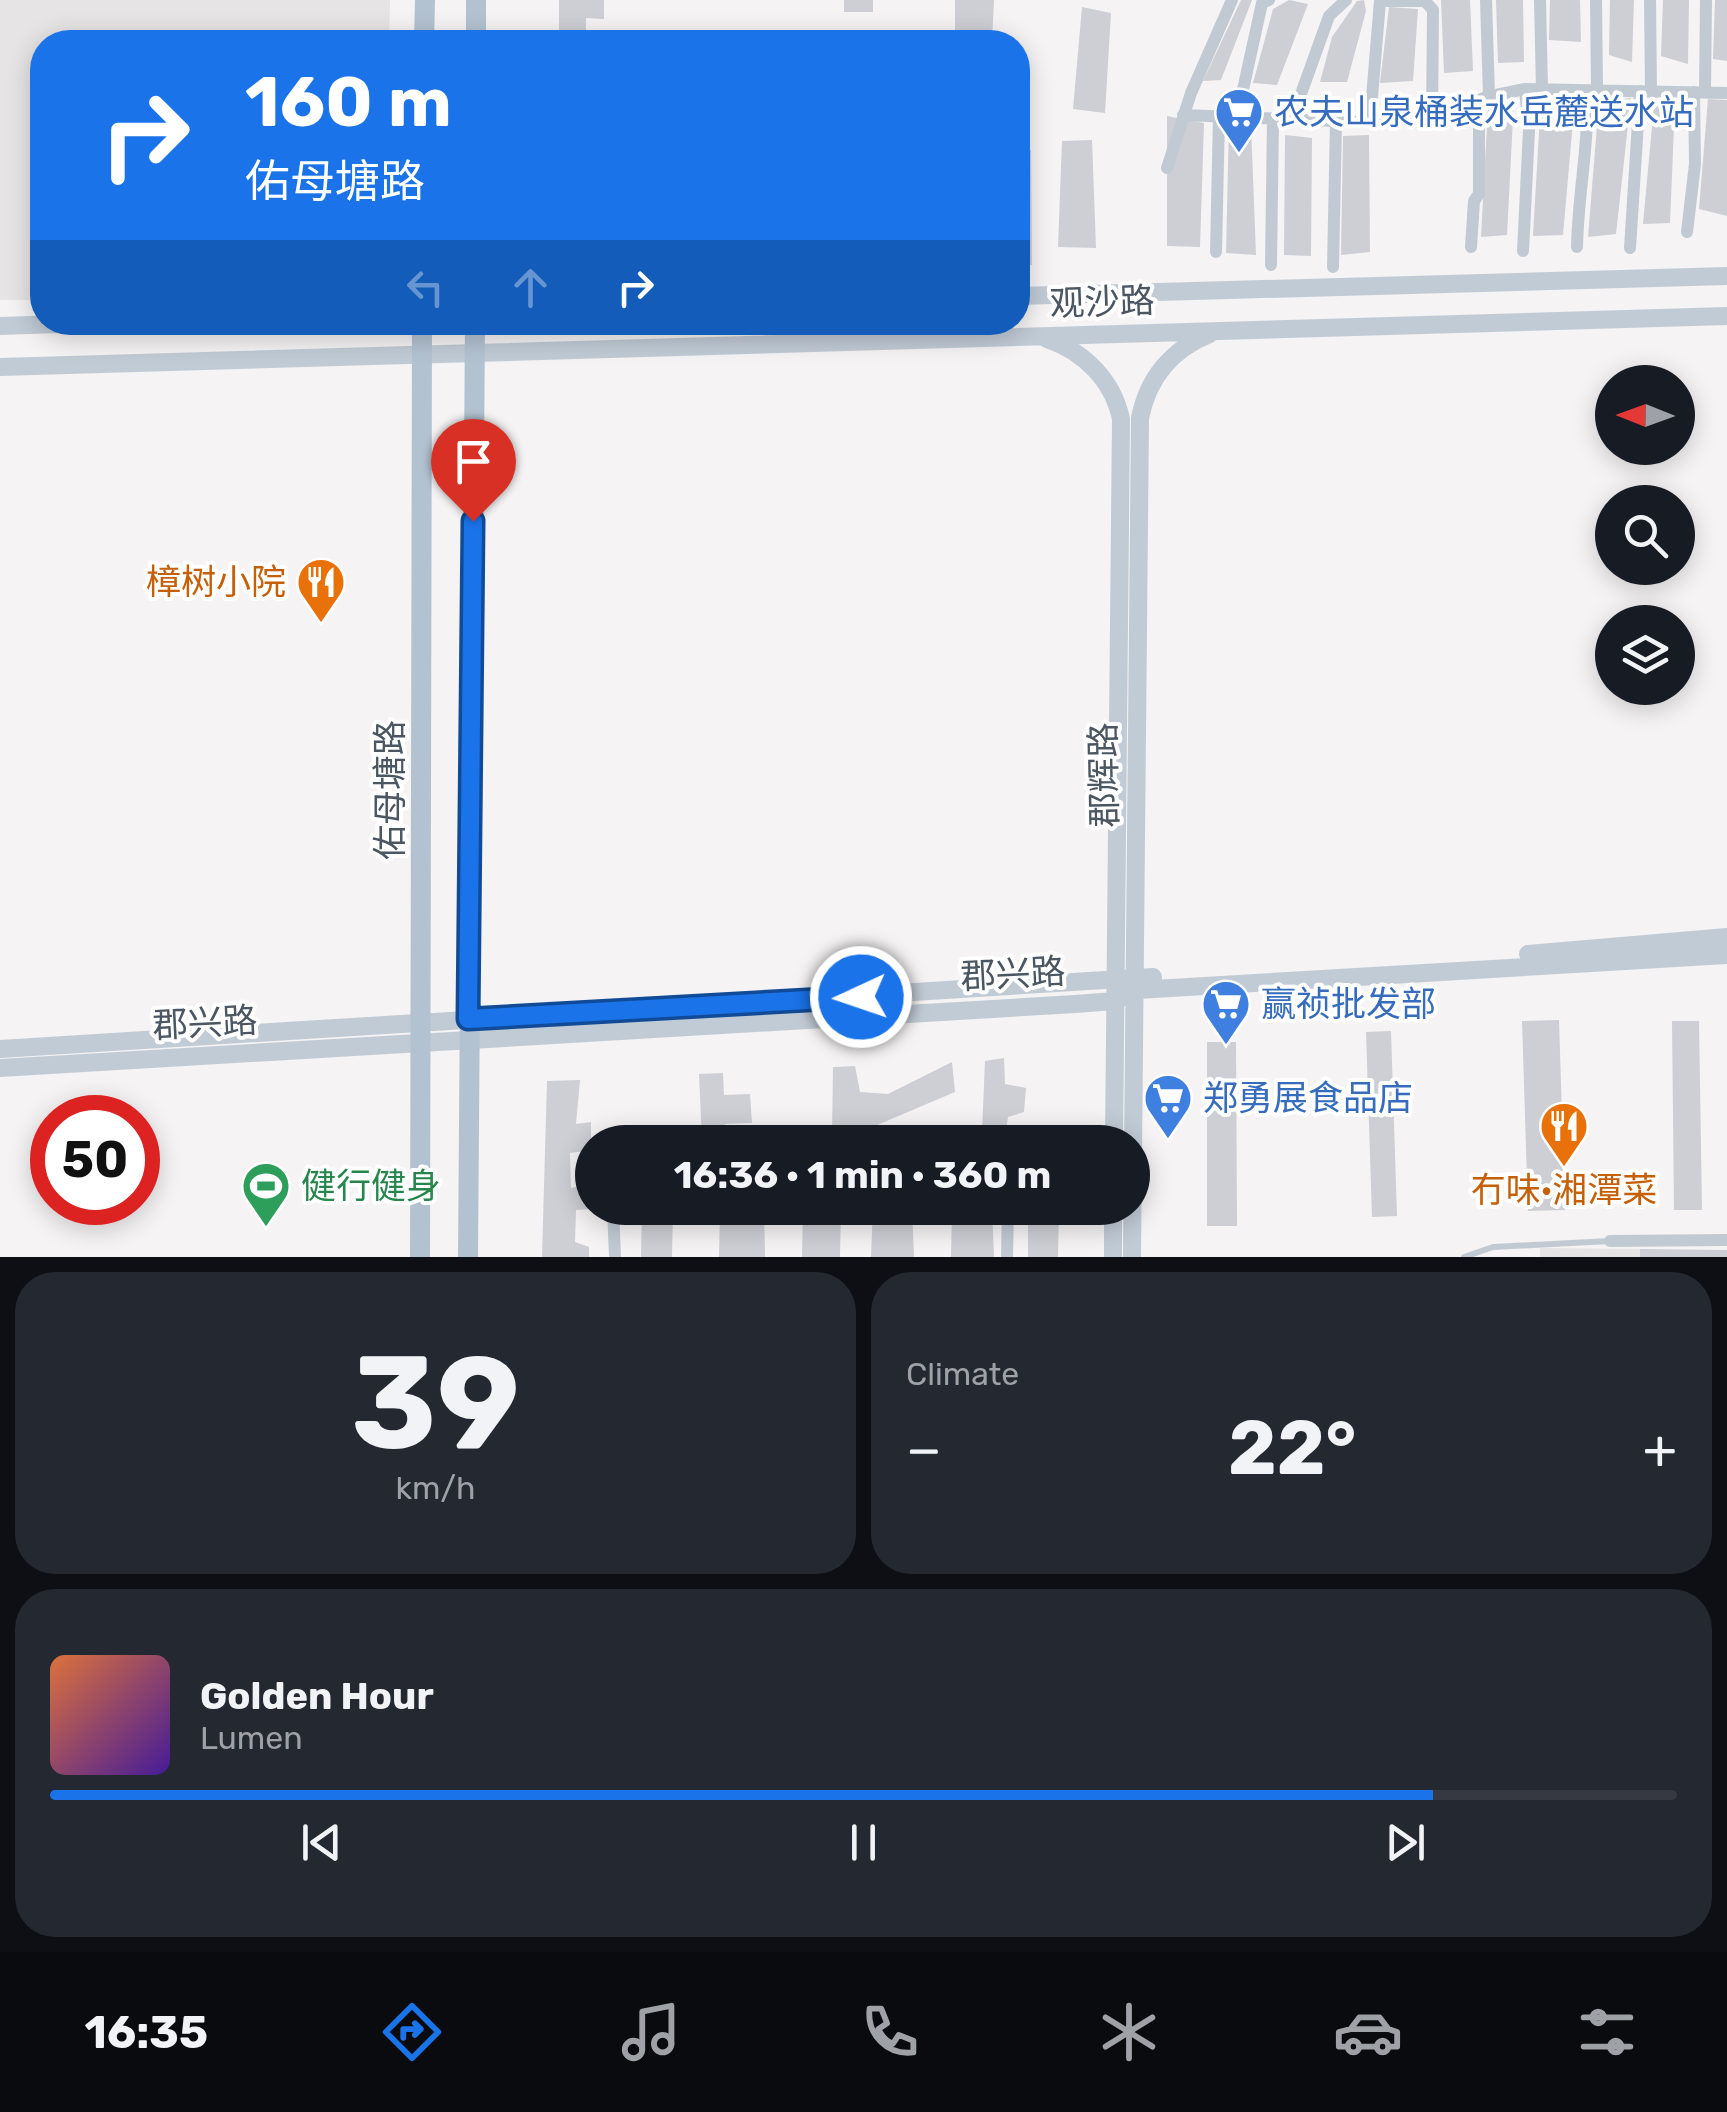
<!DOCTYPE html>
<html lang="en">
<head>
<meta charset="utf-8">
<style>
	:root { --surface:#171b24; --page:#242831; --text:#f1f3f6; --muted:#9ea1a6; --line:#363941; --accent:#1a73e8 }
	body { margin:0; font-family:Rubik,"Noto Sans SC",sans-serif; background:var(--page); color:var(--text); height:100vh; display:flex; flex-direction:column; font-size:38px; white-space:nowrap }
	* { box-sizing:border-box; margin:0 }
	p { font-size:32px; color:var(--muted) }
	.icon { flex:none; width:55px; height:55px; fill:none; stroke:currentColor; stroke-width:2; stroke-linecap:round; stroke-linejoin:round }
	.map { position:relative; height:1257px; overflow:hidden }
	.side { display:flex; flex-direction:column; gap:15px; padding:15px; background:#0d0f14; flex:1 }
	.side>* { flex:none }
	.guide { position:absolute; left:30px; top:30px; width:1000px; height:305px; border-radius:40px; box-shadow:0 5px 25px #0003; background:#1a73e8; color:#fff; overflow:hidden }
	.needle { width:65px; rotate:271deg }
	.tools { position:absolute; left:1595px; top:365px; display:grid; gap:20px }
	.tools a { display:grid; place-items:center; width:100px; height:100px; border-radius:50%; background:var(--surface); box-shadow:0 5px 25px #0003; font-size:50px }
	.speed { position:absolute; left:30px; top:1095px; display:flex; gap:20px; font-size:50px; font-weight:700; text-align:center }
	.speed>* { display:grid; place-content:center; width:130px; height:130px; border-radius:50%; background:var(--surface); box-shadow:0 5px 25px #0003; line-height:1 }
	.speed .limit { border:15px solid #d22; background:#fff; color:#111 }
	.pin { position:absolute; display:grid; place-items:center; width:85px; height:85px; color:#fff; margin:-102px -42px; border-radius:50% 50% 50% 0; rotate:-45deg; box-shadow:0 0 10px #0007 }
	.pin .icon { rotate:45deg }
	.me { position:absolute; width:110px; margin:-55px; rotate:267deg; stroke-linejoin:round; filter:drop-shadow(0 0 8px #0008) }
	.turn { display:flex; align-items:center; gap:35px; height:210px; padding:0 50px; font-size:45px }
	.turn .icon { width:130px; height:130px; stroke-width:2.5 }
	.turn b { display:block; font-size:70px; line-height:85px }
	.lanes { display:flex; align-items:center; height:95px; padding:0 50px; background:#0003; justify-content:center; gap:50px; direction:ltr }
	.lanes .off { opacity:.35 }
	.big { font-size:75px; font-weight:700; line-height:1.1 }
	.side .tile { flex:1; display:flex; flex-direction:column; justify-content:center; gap:15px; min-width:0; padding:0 35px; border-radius:40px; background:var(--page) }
	.side .dial { align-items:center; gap:0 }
	.dial b { font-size:130px; line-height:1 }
	.song { display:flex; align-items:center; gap:30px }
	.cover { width:120px; height:120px; border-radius:15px; background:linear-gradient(135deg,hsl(20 70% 55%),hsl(260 70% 35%)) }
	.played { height:10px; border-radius:5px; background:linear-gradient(90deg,var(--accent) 85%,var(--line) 85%) }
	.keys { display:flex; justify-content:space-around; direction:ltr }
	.heat { display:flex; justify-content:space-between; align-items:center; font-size:55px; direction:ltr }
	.side .tiles { flex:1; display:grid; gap:15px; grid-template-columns:1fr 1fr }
	.tile:last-child { grid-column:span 2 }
	.trip { position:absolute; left:575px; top:1125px; width:575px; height:100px; border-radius:50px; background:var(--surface); box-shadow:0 5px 25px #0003; font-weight:700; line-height:100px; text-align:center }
	.menu { display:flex; height:160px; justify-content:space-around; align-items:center; background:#090b0e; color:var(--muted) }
	.menu .icon { width:70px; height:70px }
	.menu .selected { color:var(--accent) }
	.menu b { font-size:45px; color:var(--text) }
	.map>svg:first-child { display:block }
</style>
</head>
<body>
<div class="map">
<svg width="1727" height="1257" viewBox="0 0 1727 1257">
	<rect width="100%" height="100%" fill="#f5f3f3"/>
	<path fill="#e6e4e5" d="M0,0h390l-1,42h-347v258h-42z
		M1540,1248l100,1v8h-100z"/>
	<path fill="#cdcfd5" d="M559,0h45v19l-18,-1v21h-27z
		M844,0h29v12h-29z
		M955,0h39l-2,42h-37z
		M1241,0h11l-31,80 -18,1z
		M1289,0l19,4 -31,81 -24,-2 20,-74z
		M1364,0l2,11 -19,71h-27l12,-45 25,-36z
		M1441,0h29l3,71 -29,2z
		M1496,0h27l1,62 -26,1z
		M1550,0h30l1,42 -32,-2z
		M1610,0h24l-2,62 -23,-7z
		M1663,0h26l-1,64 -27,-8z
		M1715,0h12v61l-14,-2z
		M1082,7l29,6 -6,100 -32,-4z
		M1389,7l29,2 -5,72 -33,2z
		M1541,98h34l-12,137 -30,1z
		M1631,98l-15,136 -28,3 11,-136z
		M1514,99l-7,136 -26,2 7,-130z
		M1708,99l19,1v116l-28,-7z
		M1675,103l-5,120 -27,1 11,-119z
		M1167,116l37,7 -4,124 -33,-1z
		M1229,124l22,2 5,129 -30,-2z
		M1285,135l27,3 -1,118 -27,-1z
		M1369,135l1,117 -29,3 2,-119z
		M1092,140l4,108 -38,-1 4,-106z
		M1018,150h13l1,115h-14z
		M1559,1020l6,190 -37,1 -6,-190z
		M1672,1021h27l3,189h-28z
		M1391,1031l6,185 -25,1 -6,-185z
		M1207,1042h29l1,184h-30z
		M1004,1058l1,26 21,4 -2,24 -16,5 -2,14h-24l3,-70z
		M952,1062l3,30 -99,42 -24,1 1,-68 22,-1 5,26 28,2z
		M723,1073l1,22 26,-1 2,29 -27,1 1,18h-24l-3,-68z
		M580,1080l-4,44 15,-2v28l-21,3 1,35 21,-5v26l-16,1 -1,32 14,5v10h-47l5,-176z
		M642,1208h31l-1,49h-31z
		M720,1208h44l1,49h-46z
		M803,1208h38l-1,49h-38z
		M873,1208h39l2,49h-43z
		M952,1208h40l2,49h-43z
		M1028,1208h31l-1,49h-30z
		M1640,1249l87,1v7h-87z"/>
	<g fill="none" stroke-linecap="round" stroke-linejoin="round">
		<path stroke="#c1cad2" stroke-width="6" d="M1464,1257l29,-10 117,-6"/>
		<path stroke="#c1cad2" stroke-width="12" d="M1486,0l3,96
			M1540,0l2,89
			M1596,0l1,90
			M1650,0l1,91
			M1705,92l1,-92
			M1183,115l176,7 82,-5 45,-20 39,-8 202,4
			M1237,117l25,-114 7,-3
			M1292,119l37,-103 17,-16
			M1370,121l10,-120h45l8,9 -1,108
			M1167,168l24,-75 41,-93
			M1687,232l8,-68 -1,-72
			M1471,247l3,-46 5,-7v-94
			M1577,247c1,-53 12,-103 11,-157
			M1630,248l10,-157
			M1523,251l6,-121 -4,-41
			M1216,252l3,-136
			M1271,265l2,-147
			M1333,267l3,-146
			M613,1208l2,49
			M1610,1241l117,-1
			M1007,1257l1,-49"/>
		<path stroke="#c1cbd6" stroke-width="18" d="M1018,296l709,-20
			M0,326l120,-4
			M1047,339c38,13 66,42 74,80l-7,723
			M0,367l1727,-51
			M1528,954l199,-17
			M0,1049l1153,-72
			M0,1068l1075,-64 40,-3 22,-11 590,-35
			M1113,1257v-49
			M1132,1257l8,-839c8,-40 32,-69 70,-84"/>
		<path stroke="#b3c2d1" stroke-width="20" d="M424,42l1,-42
			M476,42v-42
			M420,1257l2,-935
			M468,1257l7,-935"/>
	</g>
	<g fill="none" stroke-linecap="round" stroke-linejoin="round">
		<g stroke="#114b97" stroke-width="25">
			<path id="route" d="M473,521l-5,498 393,-22"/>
		</g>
		<use href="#route" stroke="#1a73e8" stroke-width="18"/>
	</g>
	<defs>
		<g id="supermarket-pin" transform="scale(2.5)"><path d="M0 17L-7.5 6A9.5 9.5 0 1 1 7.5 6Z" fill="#3f7fe0" stroke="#fff"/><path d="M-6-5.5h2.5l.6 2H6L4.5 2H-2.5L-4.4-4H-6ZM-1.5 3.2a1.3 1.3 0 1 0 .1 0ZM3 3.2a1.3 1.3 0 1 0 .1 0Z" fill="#fff"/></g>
		<g id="restaurant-pin" transform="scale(2.5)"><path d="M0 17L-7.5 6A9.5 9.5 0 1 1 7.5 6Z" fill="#e8710a" stroke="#fff"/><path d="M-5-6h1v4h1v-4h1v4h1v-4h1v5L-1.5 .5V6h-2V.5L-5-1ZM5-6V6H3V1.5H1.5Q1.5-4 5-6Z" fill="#fff"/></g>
		<g id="stadium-pin" transform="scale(2.5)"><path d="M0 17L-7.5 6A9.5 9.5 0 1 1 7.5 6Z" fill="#2e9e5b" stroke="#fff"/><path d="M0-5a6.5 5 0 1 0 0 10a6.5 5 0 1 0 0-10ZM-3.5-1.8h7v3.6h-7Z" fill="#fff"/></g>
	</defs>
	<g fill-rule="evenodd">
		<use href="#supermarket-pin" x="1239" y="112"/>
		<use href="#restaurant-pin" x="321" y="582"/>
		<use href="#supermarket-pin" x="1226" y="1004"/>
		<use href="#supermarket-pin" x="1168" y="1098"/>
		<use href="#restaurant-pin" x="1564" y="1126"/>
		<use href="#stadium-pin" x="266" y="1186"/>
	</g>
	<g text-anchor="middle" stroke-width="8" stroke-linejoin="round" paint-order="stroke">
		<g font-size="35" fill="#366cbe" stroke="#fff" text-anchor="start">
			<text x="1274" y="124">农夫山泉桶装水岳麓送水站</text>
			<text x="1261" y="1016">赢祯批发部</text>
			<text x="1203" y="1110">郑勇展食品店</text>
		</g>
		<g font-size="35" fill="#4a5661" stroke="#fff">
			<text transform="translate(1102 302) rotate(-2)" y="12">观沙路</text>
			<text transform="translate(1104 775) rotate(-91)" y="12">郡辉路</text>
			<text transform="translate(390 790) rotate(-90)" y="12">佑母塘路</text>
			<text transform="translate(1013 974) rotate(-3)" y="12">郡兴路</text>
			<text transform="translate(205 1023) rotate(-3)" y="12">郡兴路</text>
		</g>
		<g font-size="35" fill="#c56008" stroke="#fff" text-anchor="end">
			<text x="286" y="594">樟树小院</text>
			<text x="1564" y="1202" text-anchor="middle">冇味·湘潭菜</text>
		</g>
		<g font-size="35" fill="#27864d" stroke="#fff" text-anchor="start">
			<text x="301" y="1198">健行健身</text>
		</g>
	</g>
</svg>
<div class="tools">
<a><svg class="needle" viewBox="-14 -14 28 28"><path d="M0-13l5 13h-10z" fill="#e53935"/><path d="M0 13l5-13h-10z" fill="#9ea1a6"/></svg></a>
<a><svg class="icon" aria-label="search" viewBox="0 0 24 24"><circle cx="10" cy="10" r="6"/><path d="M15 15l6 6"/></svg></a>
<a><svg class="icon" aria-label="layers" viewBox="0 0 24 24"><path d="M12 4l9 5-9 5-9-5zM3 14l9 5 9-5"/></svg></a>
</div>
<div class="speed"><div class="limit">50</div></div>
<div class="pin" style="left:473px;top:521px;background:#d93025"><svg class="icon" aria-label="arrive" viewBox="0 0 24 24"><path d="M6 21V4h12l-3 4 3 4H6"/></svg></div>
<svg class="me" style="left:861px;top:997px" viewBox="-20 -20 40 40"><circle r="17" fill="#1a73e8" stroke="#fff" stroke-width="3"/><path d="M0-11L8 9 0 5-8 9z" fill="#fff"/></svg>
<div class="trip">16:36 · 1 min · 360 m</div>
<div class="guide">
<div class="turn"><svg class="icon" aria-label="right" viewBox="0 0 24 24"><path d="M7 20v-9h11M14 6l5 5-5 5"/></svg><div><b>160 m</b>佑母塘路</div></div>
<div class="lanes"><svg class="icon off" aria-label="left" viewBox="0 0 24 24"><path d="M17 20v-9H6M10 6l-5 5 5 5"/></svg><svg class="icon off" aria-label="ahead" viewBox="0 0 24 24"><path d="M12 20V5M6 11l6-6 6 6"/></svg><svg class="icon" aria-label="right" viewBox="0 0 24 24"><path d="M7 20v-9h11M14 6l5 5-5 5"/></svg></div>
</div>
</div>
<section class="side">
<div class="tiles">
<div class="tile dial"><b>39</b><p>km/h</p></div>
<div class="tile"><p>Climate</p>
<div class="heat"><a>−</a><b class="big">22°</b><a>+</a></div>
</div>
<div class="tile">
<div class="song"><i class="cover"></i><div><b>Golden Hour</b><p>Lumen</p></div></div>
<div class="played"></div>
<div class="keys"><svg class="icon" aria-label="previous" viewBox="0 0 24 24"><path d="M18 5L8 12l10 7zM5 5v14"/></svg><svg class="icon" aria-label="pause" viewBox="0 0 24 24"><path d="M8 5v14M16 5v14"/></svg><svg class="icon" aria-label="next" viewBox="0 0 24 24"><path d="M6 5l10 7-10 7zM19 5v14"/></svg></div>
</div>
</div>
</section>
<nav class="menu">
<b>16:35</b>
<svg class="icon selected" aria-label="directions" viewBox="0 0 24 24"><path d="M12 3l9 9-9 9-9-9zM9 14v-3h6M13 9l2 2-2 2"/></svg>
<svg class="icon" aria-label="music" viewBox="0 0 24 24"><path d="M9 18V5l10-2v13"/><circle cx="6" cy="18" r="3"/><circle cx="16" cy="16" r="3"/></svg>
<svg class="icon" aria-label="phone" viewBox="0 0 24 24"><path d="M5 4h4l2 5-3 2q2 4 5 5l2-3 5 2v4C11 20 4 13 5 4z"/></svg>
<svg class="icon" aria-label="climate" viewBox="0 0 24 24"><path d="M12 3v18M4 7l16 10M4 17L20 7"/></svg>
<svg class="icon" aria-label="car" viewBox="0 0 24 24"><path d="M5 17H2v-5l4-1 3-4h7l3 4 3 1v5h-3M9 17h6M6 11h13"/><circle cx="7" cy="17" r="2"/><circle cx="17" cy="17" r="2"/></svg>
<svg class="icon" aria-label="filters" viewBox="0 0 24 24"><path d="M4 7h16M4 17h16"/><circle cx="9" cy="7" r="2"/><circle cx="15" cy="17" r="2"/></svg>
</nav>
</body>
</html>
